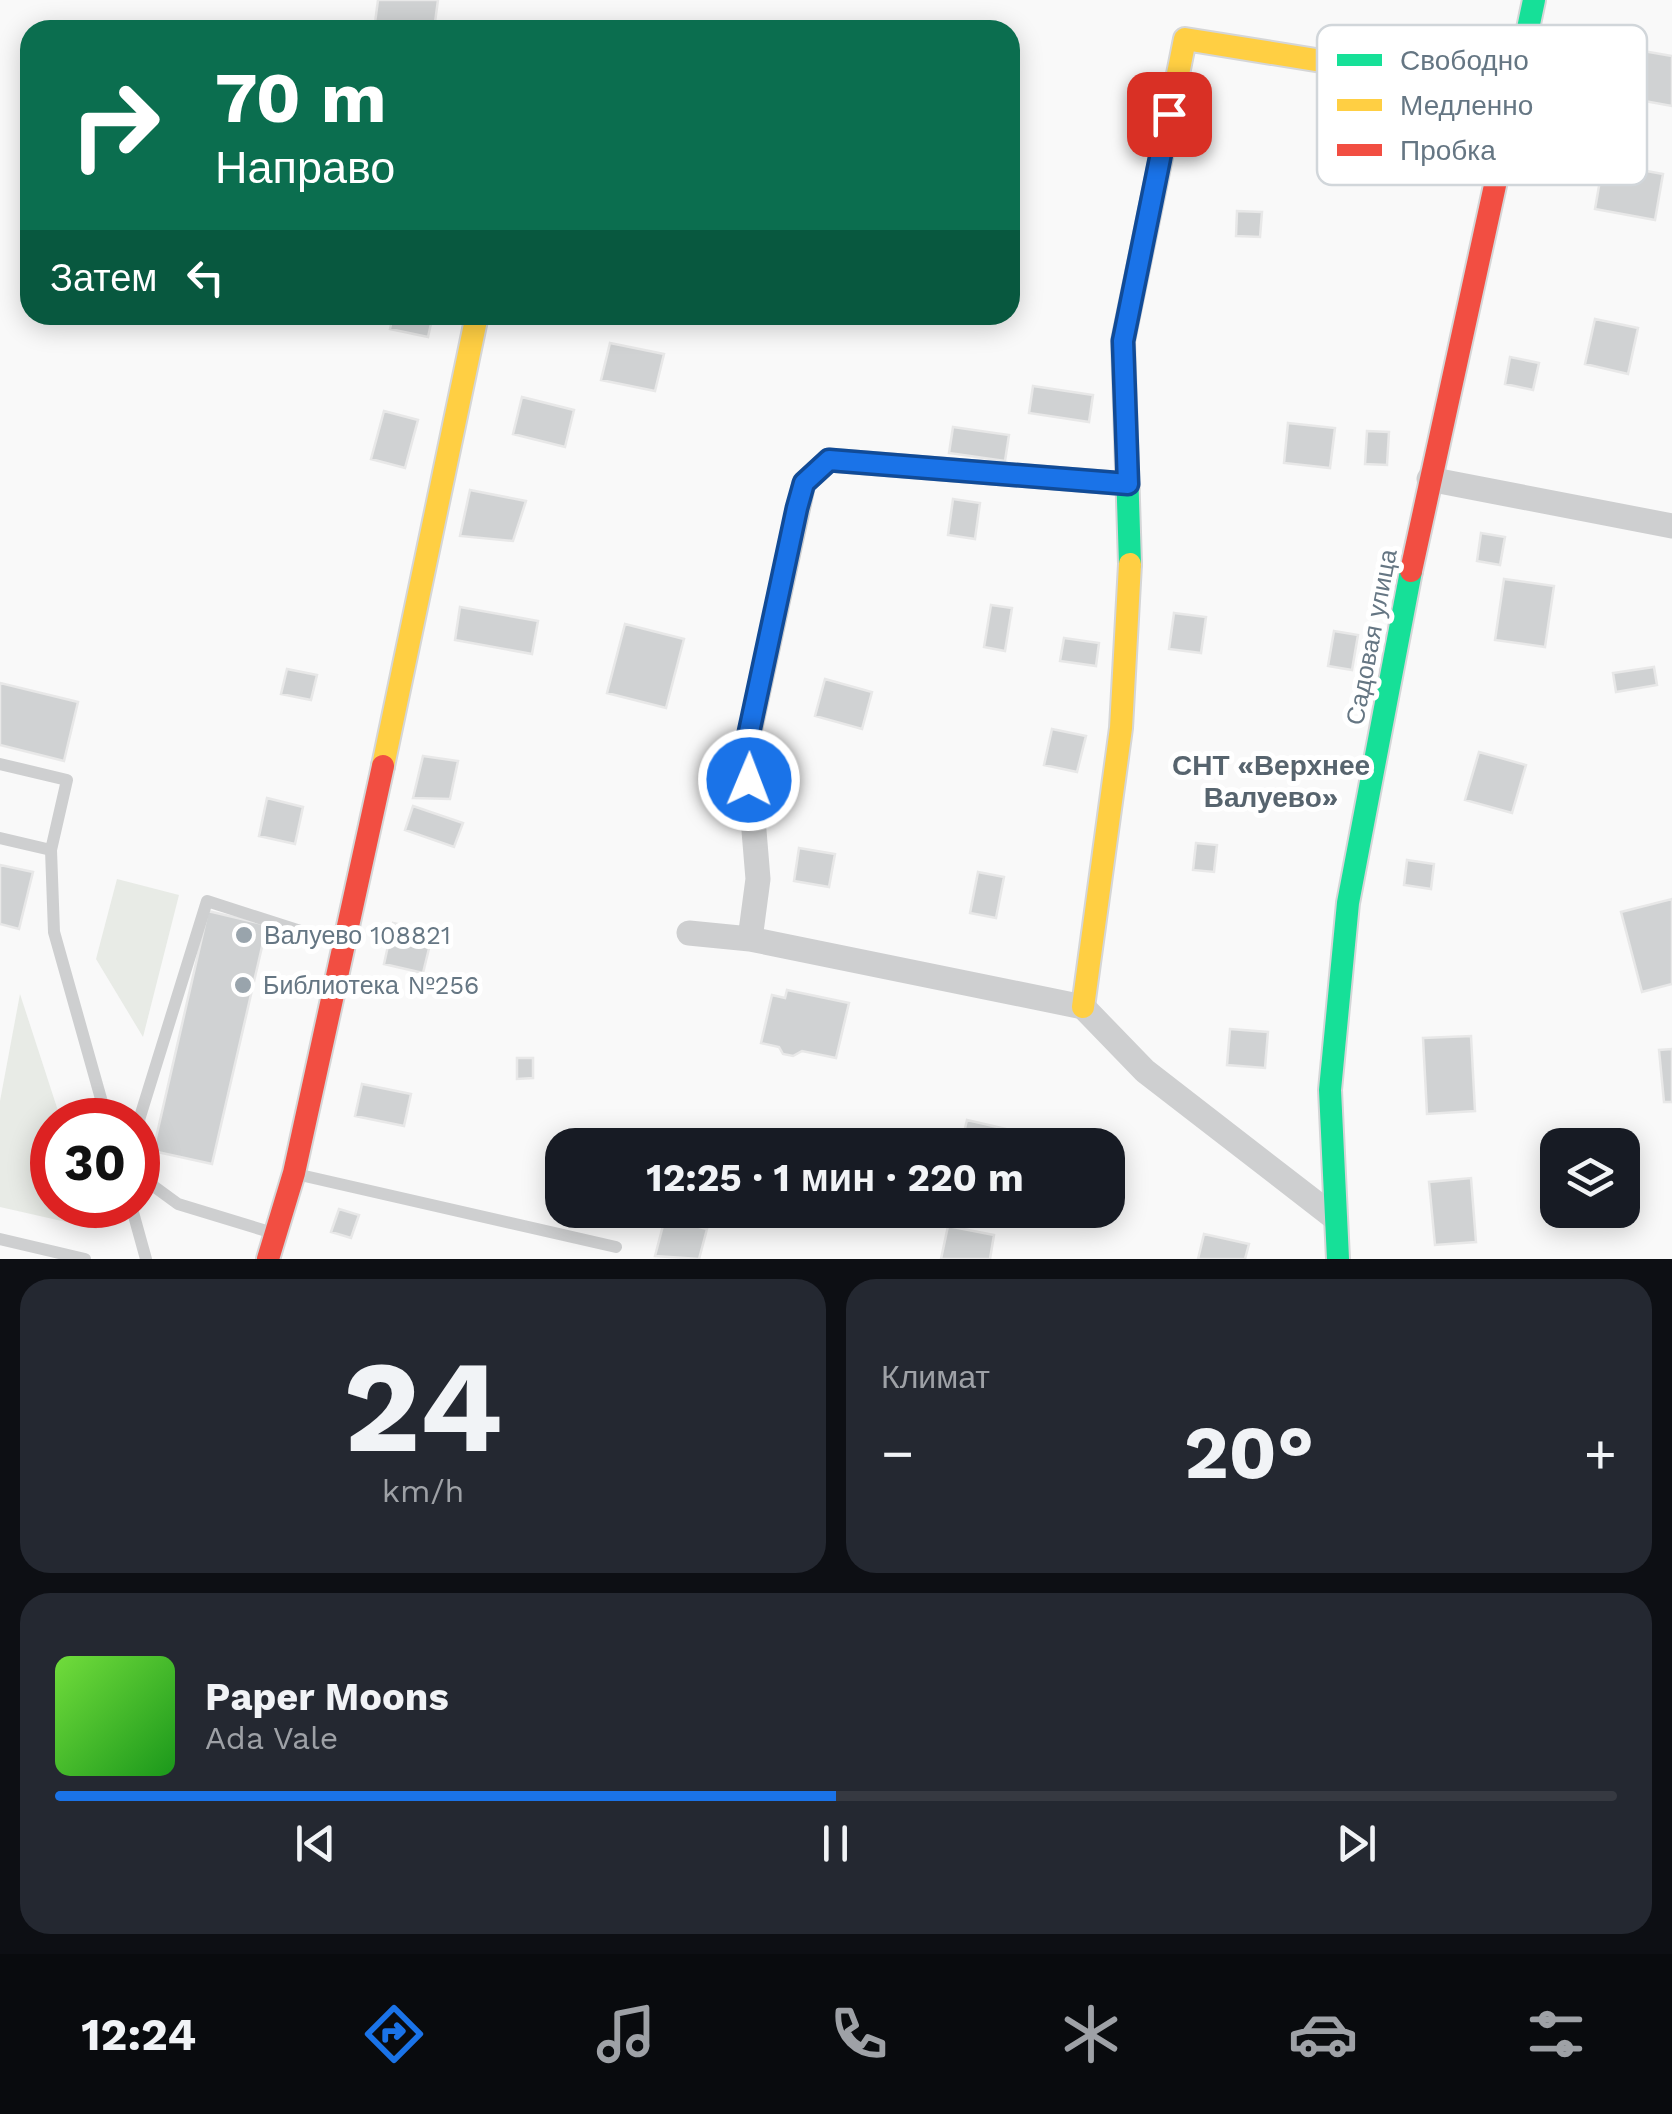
<!DOCTYPE html>
<html lang="ru">
<head>
<meta charset="utf-8">
<style>
	:root { --surface:#171b24; --page:#242831; --text:#f1f3f6; --muted:#9ea1a6; --line:#363941; --accent:#1a73e8 }
	body { margin:0; font-family:"Work Sans",sans-serif; background:var(--page); color:var(--text); height:100vh; display:flex; flex-direction:column; font-size:38px; white-space:nowrap }
	* { box-sizing:border-box; margin:0 }
	p { font-size:32px; color:var(--muted) }
	.icon { flex:none; width:55px; height:55px; fill:none; stroke:currentColor; stroke-width:2; stroke-linecap:round; stroke-linejoin:round }
	.map { position:relative; height:1259px; overflow:hidden }
	.details { display:flex; flex-direction:column; gap:20px; padding:20px; background:#0d0f14; flex:1 }
	.details>* { flex:none }
	.top-card { position:absolute; left:20px; top:20px; width:1000px; height:305px; border-radius:30px; box-shadow:0 5px 25px #0003; background:#0b6e4f; color:#fff; overflow:hidden }
	.controls { position:absolute; left:1540px; top:1128px; display:grid; gap:20px }
	.controls a { display:grid; place-items:center; width:100px; height:100px; border-radius:20px; background:var(--surface); box-shadow:0 5px 25px #0003; font-size:50px }
	.speed { position:absolute; left:30px; top:1098px; display:flex; gap:20px; font-size:50px; font-weight:700; text-align:center }
	.speed>* { display:grid; place-content:center; width:130px; height:130px; border-radius:50%; background:var(--surface); box-shadow:0 5px 25px #0003; line-height:1 }
	.speed .limit { border:15px solid #d22; background:#fff; color:#111 }
	.pin { position:absolute; display:grid; place-items:center; width:85px; height:85px; color:#fff; margin:-42px; border-radius:20px; box-shadow:0 5px 15px #0006 }
	.me { position:absolute; width:110px; margin:-55px; rotate:1deg; stroke-linejoin:round; filter:drop-shadow(0 0 8px #0008) }
	.turn { display:flex; align-items:center; gap:35px; height:210px; padding:0 30px; font-size:45px }
	.turn .icon { width:130px; height:130px; stroke-width:2.5 }
	.turn b { display:block; font-size:70px; line-height:85px }
	.then { display:flex; align-items:center; height:95px; padding:0 30px; background:#0003; gap:20px; font-size:38px }
	.big { font-size:75px; font-weight:700; line-height:1.1 }
	.details .widget { flex:1; display:flex; flex-direction:column; justify-content:center; gap:15px; min-width:0; padding:0 35px; border-radius:30px; background:var(--page) }
	.details .dial { align-items:center; gap:0 }
	.dial b { font-size:130px; line-height:1 }
	.song { display:flex; align-items:center; gap:30px }
	.cover { width:120px; height:120px; border-radius:15px; background:linear-gradient(135deg,hsl(100 70% 55%),hsl(120 70% 35%)) }
	.played { height:10px; border-radius:5px; background:linear-gradient(90deg,var(--accent) 50%,var(--line) 50%) }
	.keys { display:flex; justify-content:space-around; direction:ltr }
	.heat { display:flex; justify-content:space-between; align-items:center; font-size:55px; direction:ltr }
	.details .tiles { flex:1; display:grid; gap:20px; grid-template-columns:1fr 1fr }
	.widget:last-child { grid-column:span 2 }
	.trip { position:absolute; left:545px; top:1128px; width:580px; height:100px; border-radius:30px; background:var(--surface); box-shadow:0 5px 25px #0003; font-weight:700; line-height:100px; text-align:center }
	.tabs { display:flex; height:160px; justify-content:space-around; align-items:center; background:#090b0e; color:var(--muted) }
	.tabs .icon { width:70px; height:70px }
	.tabs .active { color:var(--accent) }
	.tabs b { font-size:45px; color:var(--text) }
	.map>svg:first-child { display:block }
</style>
</head>
<body>
<div class="map">
<svg width="1672" height="1259" viewBox="0 0 1672 1259">
	<rect width="100%" height="100%" fill="#f9f9f9"/>
	<path fill="#e8ebe6" d="M117,879l62,16 -36,142 -47,-78z
		M20,994l41,126h-9v85h37l8,24 -97,-22v-106z"/>
	<path fill="#d0d2d3" stroke="#e8e8e8" stroke-width="2.5" d="M378,0h60l-4,30h-60z
		M1626,48l46,8v50l-55,-10z
		M1603,163l60,11 -8,46 -60,-11z
		M1237,211l25,1 -2,25 -24,-1z
		M393,315h40l-5,22 -38,-8z
		M1595,319l43,9 -10,46 -43,-10z
		M610,343l54,11 -9,37 -54,-11z
		M1510,357l29,6 -6,27 -28,-6z
		M1033,386l60,9 -4,27 -60,-9z
		M522,397l52,13 -9,37 -52,-13z
		M384,411l34,9 -13,48 -34,-9z
		M1288,423l47,5 -5,40 -46,-5z
		M953,427l56,8 -4,26 -56,-8z
		M1367,431l22,1 -2,33 -22,-1z
		M470,490l56,11 -13,40 -53,-5z
		M953,499l27,4 -5,36 -27,-4z
		M1481,533l24,4 -5,28 -23,-4z
		M1504,579l50,7 -9,61 -50,-7z
		M991,605l21,3 -7,43 -21,-4z
		M460,607l78,14 -6,33 -77,-14z
		M1174,613l32,4 -5,36 -32,-4z
		M625,624l59,15 -18,69 -59,-15z
		M1334,631l24,4 -6,35 -24,-4z
		M1064,638l35,5 -3,23 -36,-5z
		M1654,667l3,18 -41,7 -3,-19z
		M287,669l30,6 -6,25 -30,-6z
		M825,679l47,13 -10,37 -47,-13z
		M0,683l78,19 -14,59 -64,-16z
		M1052,729l34,7 -9,36 -33,-7z
		M1479,752l47,13 -14,48 -47,-13z
		M423,756l35,5 -8,38 -37,-1z
		M267,798l36,9 -8,37 -36,-8z
		M413,806l50,17 -9,24 -49,-17z
		M1196,843l21,2 -3,27 -21,-2z
		M799,848l36,6 -6,33 -35,-6z
		M1407,860l27,4 -3,25 -27,-4z
		M0,865l33,7 -14,57 -19,-5z
		M978,872l26,5 -8,41 -26,-5z
		M1672,899v85l-30,8 -21,-80z
		M208,911l59,14 -55,239 -59,-13z
		M393,923l40,9 -10,41 -39,-9z
		M787,990l62,13 -13,55 -34,-7 -9,5 -10,-2 -4,-7 -18,-4 11,-48 13,3z
		M1230,1029l38,3 -3,36 -38,-3z
		M1471,1036l4,75 -48,3 -4,-76z
		M1672,1049v53h-8l-5,-52z
		M517,1058h16v20l-16,1z
		M362,1084l49,10 -7,32 -49,-10z
		M967,1120l56,13 -3,12h-59z
		M1471,1178l5,64 -41,3 -6,-63z
		M339,1209l20,6 -8,23 -20,-6z
		M665,1218l42,11 -8,30 -44,-3z
		M948,1226l46,9 -4,24h-49z
		M1204,1234l45,10 -4,15h-47z"/>
	<g fill="none" stroke-linecap="round" stroke-linejoin="round">
		<g stroke="#d5d6d7" stroke-width="26">
			<path id="fast" d="M1499,167l35,-167
				M1130,564l-7,-223 48,-232
				M1338,1259l-8,-169 18,-187 63,-332"/>
		</g>
		<g stroke="#d5d6d7" stroke-width="26">
			<path id="slow" d="M1171,109l14,-70 329,53
				M383,766l94,-451
				M1083,1007l38,-279 9,-164"/>
		</g>
		<g stroke="#d5d6d7" stroke-width="26">
			<path id="jam" d="M1411,571l88,-404
				M268,1259l26,-86 89,-407"/>
		</g>
		<path stroke="#cecfd0" stroke-width="12" d="M0,764l67,16 -16,70 3,82 53,188
			M0,838l51,12
			M296,1174l320,73
			M131,1205l15,54
			M273,1233l-95,-29 -26,-19 -13,-65 68,-219 137,44
			M0,1239l85,20"/>
		<path stroke="#cecfd0" stroke-width="25" d="M1429,479l243,47
			M689,933l61,6 333,68 62,64 190,147
			M750,939l8,-60 -11,-133 57,-263 25,-23 299,24"/>
		<use href="#fast" stroke="#16e098" stroke-width="22"/>
		<use href="#slow" stroke="#ffcf43" stroke-width="22"/>
		<use href="#jam" stroke="#f24e42" stroke-width="22"/>
	</g>
	<g fill="none" stroke-linecap="round" stroke-linejoin="round">
		<g stroke="#114b97" stroke-width="25">
			<path id="route" d="M749,780l-3,-34 51,-238 7,-25 25,-23 299,24 -5,-143 46,-227"/>
		</g>
		<use href="#route" stroke="#1a73e8" stroke-width="18"/>
	</g>
	<g fill="#99a4ac" stroke="#fff" stroke-width="4">
		<circle cx="244" cy="935" r="10"/>
		<circle cx="243" cy="985" r="10"/>
	</g>
	<g text-anchor="middle" stroke-width="10" stroke-linejoin="round" paint-order="stroke">
		<g font-size="25" fill="#657683" stroke="#fff">
			<text transform="translate(1371 637) rotate(-79)" y="9">Садовая улица</text>
		</g>
		<g font-size="25" fill="#657683" stroke="#fff" text-anchor="start">
			<text x="264" y="944">Валуево 108821</text>
			<text x="263" y="994">Библиотека №256</text>
		</g>
		<g font-size="28" font-weight="bold" fill="#57646e" stroke="#fff">
			<text x="1271" y="775">СНТ «Верхнее<tspan x="1271" dy="32">Валуево»</tspan></text>
		</g>
	</g>
	<rect x="1317" y="25" width="330" height="160" rx="15" fill="#fff" stroke="#d1d6da" stroke-width="2.5"/>
	<rect x="1337" y="54" width="45" height="12" fill="#16e098"/>
	<rect x="1337" y="99" width="45" height="12" fill="#ffcf43"/>
	<rect x="1337" y="144" width="45" height="12" fill="#f24e42"/>
	<g font-size="28" fill="#657683">
		<text x="1400" y="70">Свободно</text>
		<text x="1400" y="115">Медленно</text>
		<text x="1400" y="160">Пробка</text>
	</g>
</svg>
<div class="controls">
<a><svg class="icon" aria-label="layers" viewBox="0 0 24 24"><path d="M12 4l9 5-9 5-9-5zM3 14l9 5 9-5"/></svg></a>
</div>
<div class="speed"><div class="limit">30</div></div>
<div class="pin" style="left:1169px;top:114px;background:#d93025"><svg class="icon" aria-label="arrive" viewBox="0 0 24 24"><path d="M6 21V4h12l-3 4 3 4H6"/></svg></div>
<svg class="me" style="left:749px;top:780px" viewBox="-20 -20 40 40"><circle r="17" fill="#1a73e8" stroke="#fff" stroke-width="3"/><path d="M0-11L8 9 0 5-8 9z" fill="#fff"/></svg>
<div class="trip">12:25 · 1 мин · 220 m</div>
<div class="top-card">
<div class="turn"><svg class="icon" aria-label="right" viewBox="0 0 24 24"><path d="M7 20v-9h11M14 6l5 5-5 5"/></svg><div><b>70 m</b>Направо</div></div>
<div class="then">Затем<svg class="icon" aria-label="left" viewBox="0 0 24 24"><path d="M17 20v-9H6M10 6l-5 5 5 5"/></svg></div>
</div>
</div>
<section class="details">
<div class="tiles">
<div class="widget dial"><b>24</b><p>km/h</p></div>
<div class="widget"><p>Климат</p>
<div class="heat"><a>−</a><b class="big">20°</b><a>+</a></div>
</div>
<div class="widget">
<div class="song"><i class="cover"></i><div><b>Paper Moons</b><p>Ada Vale</p></div></div>
<div class="played"></div>
<div class="keys"><svg class="icon" aria-label="previous" viewBox="0 0 24 24"><path d="M18 5L8 12l10 7zM5 5v14"/></svg><svg class="icon" aria-label="pause" viewBox="0 0 24 24"><path d="M8 5v14M16 5v14"/></svg><svg class="icon" aria-label="next" viewBox="0 0 24 24"><path d="M6 5l10 7-10 7zM19 5v14"/></svg></div>
</div>
</div>
</section>
<nav class="tabs">
<b>12:24</b>
<svg class="icon active" aria-label="directions" viewBox="0 0 24 24"><path d="M12 3l9 9-9 9-9-9zM9 14v-3h6M13 9l2 2-2 2"/></svg>
<svg class="icon" aria-label="music" viewBox="0 0 24 24"><path d="M9 18V5l10-2v13"/><circle cx="6" cy="18" r="3"/><circle cx="16" cy="16" r="3"/></svg>
<svg class="icon" aria-label="phone" viewBox="0 0 24 24"><path d="M5 4h4l2 5-3 2q2 4 5 5l2-3 5 2v4C11 20 4 13 5 4z"/></svg>
<svg class="icon" aria-label="climate" viewBox="0 0 24 24"><path d="M12 3v18M4 7l16 10M4 17L20 7"/></svg>
<svg class="icon" aria-label="car" viewBox="0 0 24 24"><path d="M5 17H2v-5l4-1 3-4h7l3 4 3 1v5h-3M9 17h6M6 11h13"/><circle cx="7" cy="17" r="2"/><circle cx="17" cy="17" r="2"/></svg>
<svg class="icon" aria-label="filters" viewBox="0 0 24 24"><path d="M4 7h16M4 17h16"/><circle cx="9" cy="7" r="2"/><circle cx="15" cy="17" r="2"/></svg>
</nav>
</body>
</html>
